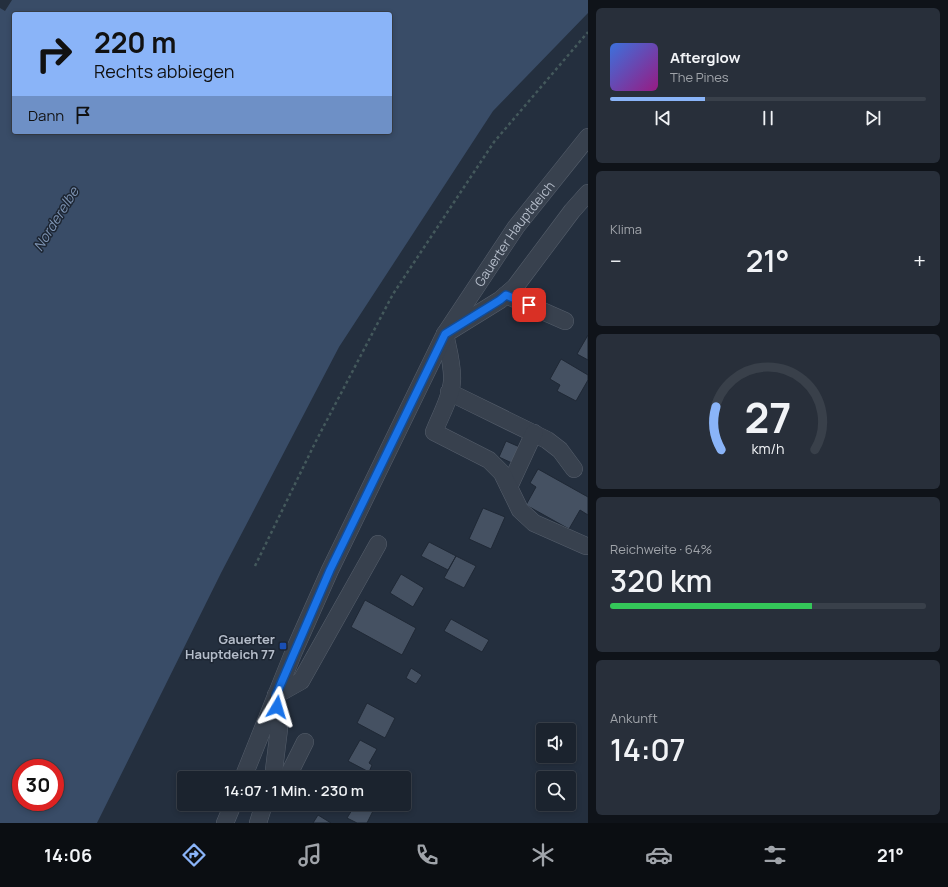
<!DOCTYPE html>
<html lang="de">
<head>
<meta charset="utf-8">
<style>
	:root { --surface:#1b232e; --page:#282f3a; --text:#f1f3f6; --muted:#a0a4aa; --line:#39404a; --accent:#8ab4f8 }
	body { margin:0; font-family:Manrope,sans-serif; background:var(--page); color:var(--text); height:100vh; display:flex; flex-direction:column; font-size:15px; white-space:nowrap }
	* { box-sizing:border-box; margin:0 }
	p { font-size:13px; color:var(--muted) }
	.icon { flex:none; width:22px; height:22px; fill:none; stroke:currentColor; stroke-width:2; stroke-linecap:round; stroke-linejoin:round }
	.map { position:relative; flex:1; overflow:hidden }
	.details { display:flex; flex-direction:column; gap:8px; padding:8px; background:#0f1319; width:360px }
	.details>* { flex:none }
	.guide { position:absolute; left:12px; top:12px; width:380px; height:122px; border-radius:4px; box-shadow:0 2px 6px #0003,0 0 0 1px var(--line); background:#8ab4f8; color:#111; overflow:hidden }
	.tools { position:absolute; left:536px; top:723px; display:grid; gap:8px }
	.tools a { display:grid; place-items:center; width:40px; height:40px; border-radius:4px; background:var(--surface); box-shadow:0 2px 6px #0003,0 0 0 1px var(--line); font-size:20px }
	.speed { position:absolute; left:12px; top:759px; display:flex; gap:8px; font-size:20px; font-weight:700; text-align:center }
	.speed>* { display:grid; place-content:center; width:52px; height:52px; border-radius:50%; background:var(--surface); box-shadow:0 2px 6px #0003,0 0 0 1px var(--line); line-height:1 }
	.speed .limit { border:6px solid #d22; background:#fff; color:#111 }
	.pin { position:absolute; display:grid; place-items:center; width:34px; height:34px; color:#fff; margin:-17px; border-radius:8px; box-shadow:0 2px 6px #0006 }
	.me { position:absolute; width:44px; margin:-22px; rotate:7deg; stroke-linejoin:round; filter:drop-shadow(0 0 3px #0008) }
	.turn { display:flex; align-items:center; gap:14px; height:84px; padding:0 16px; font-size:18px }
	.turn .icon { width:52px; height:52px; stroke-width:2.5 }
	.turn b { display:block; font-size:28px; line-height:34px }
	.then { display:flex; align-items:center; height:38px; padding:0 16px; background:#0003; gap:8px; font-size:15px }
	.big { font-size:30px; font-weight:600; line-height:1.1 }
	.details .widget { flex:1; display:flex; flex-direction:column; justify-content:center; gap:6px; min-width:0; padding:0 14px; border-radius:6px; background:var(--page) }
	.details .dial { align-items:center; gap:0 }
	.dial svg { height:104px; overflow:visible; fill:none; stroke:var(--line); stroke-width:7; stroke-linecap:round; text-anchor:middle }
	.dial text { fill:var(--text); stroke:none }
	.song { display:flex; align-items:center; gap:12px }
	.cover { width:48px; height:48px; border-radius:6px; background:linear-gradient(135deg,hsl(220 70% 55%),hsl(310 70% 35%)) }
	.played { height:4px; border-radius:2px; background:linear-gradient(90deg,var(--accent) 30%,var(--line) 30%) }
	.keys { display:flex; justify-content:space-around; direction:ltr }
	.heat { display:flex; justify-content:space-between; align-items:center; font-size:22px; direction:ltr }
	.charge { height:6px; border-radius:3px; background:linear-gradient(90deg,#34c759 64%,var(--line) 0) }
	.trip { position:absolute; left:177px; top:771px; width:234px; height:40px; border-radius:4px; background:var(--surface); box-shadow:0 2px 6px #0003,0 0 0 1px var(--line); font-weight:600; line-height:40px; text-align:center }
	.tabs { display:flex; height:64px; justify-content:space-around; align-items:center; background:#0b0e12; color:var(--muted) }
	.tabs .icon { width:28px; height:28px }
	.tabs .active { color:var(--accent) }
	.tabs b { font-size:18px; color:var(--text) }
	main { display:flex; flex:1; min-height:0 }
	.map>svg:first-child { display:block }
</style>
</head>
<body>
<main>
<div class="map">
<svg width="588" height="823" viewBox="0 0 588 823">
	<rect width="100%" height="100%" fill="#242f3e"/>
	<path fill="#394c67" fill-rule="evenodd" d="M12,0h576v13l-95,98 -154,236 -118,226 -124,250h-97v-815l5,3zM14,14h376v118h-376zM21,768h34v34h-34z"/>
	<path fill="#455162" stroke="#1f2835" d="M588,335v25l-11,-6z
		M561,359l27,16v5l-12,21 -19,-10 3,-6 -10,-6z
		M506,441l16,7 -8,16 -15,-7z
		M538,469l50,28v18l-8,-5 -11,19 -43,-24 10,-18 -6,-4z
		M483,508l22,9 -14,32 -22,-10z
		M429,542l27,14 -8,14 -27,-14z
		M456,556l20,10 -12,22 -20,-10z
		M401,574l23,14 -11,19 -23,-14z
		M365,600l51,28 -14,27 -51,-28z
		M451,619l38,21 -7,12 -38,-21z
		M411,668l11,7 -6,9 -10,-6z
		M367,703l28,15 -10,20 -28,-15z
		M360,740l17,9 -8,14 3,2 -3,7 -21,-11z
		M341,804h28l6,3 -8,16h-10l-10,-5 5,-8z
		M380,804h13l-3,5z
		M318,815l13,8h-18z"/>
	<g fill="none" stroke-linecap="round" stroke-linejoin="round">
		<g stroke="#565f6c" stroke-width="18">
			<g id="minor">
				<path d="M506,295l59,26"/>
				<path d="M449,392l98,48 13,10 14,19"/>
				<path d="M509,487l25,-54"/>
				<path d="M586,546l-52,-23 -14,-13 -18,-37 -13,-13 -55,-28c6,-16 17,-34 18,-51 1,-16 -4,-32 -7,-47l55,-34 15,-13 57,-76 16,-18"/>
				<path id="s1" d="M243,778l51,-127 36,-81 115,-236 71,-107 72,-90"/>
				<path d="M273,778l6,-49 -3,-34 25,-14 77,-137"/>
				<path d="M287,778l18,-36"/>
				<path d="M225,823l8,-19"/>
				<path d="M258,823l6,-19"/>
			</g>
		</g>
		<path stroke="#44595c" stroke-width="2.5" stroke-dasharray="3 3" stroke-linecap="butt" d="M255,566l61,-125 77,-147 101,-152 94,-110"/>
		<use href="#minor" stroke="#38414e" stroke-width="17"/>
	</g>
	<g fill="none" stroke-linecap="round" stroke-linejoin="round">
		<g stroke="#114b97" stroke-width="10">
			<path id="route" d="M277,707l-1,-12 54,-125 115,-236 55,-34 6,-5 23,10"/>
		</g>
		<use href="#route" stroke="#1a73e8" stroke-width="7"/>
	</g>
	<rect fill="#1a4fb4" stroke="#1d2633" stroke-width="1.5" x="279" y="642" width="8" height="8" rx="2"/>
	<g text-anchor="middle" stroke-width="3" stroke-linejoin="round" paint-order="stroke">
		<g font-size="13" fill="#b4bcc9" stroke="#1d2633">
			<text dy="5" stroke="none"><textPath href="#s1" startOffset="610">Gauerter Hauptdeich</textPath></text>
		</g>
		<g font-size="13" font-weight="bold" fill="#b4bcc9" stroke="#1d2633" text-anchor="end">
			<text x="275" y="644">Gauerter<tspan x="275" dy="15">Hauptdeich 77</tspan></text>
		</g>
		<g font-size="14" font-style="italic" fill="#7c92b1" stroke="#1d2633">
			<text transform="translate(56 219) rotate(-58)" y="5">Norderelbe</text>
		</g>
	</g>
</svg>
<div class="tools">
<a><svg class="icon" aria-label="sound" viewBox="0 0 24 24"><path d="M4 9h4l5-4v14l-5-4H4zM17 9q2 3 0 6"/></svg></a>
<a><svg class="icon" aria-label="search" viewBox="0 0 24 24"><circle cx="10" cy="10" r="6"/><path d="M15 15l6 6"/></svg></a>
</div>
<div class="speed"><div class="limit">30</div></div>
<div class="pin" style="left:529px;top:305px;background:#d93025"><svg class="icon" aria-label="arrive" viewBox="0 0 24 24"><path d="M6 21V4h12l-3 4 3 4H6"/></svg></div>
<svg class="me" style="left:277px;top:707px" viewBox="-20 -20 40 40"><path d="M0-17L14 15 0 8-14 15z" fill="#1a73e8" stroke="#fff" stroke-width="4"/></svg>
<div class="trip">14:07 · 1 Min. · 230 m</div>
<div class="guide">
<div class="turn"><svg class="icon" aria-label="right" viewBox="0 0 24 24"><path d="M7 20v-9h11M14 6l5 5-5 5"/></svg><div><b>220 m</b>Rechts abbiegen</div></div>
<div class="then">Dann<svg class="icon" aria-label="arrive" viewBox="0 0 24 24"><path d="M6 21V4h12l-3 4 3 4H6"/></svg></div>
</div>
</div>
<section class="details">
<div class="widget">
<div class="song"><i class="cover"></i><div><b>Afterglow</b><p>The Pines</p></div></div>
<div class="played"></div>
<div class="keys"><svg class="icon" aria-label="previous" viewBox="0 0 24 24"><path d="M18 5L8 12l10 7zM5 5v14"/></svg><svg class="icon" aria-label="pause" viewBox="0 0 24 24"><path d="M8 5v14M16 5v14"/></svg><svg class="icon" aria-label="next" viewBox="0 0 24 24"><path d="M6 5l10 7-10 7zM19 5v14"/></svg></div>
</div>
<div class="widget"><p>Klima</p>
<div class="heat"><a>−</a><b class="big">21°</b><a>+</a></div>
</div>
<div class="widget dial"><svg viewBox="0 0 100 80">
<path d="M14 69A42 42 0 1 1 86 69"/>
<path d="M14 69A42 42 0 0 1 10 36" stroke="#8ab4f8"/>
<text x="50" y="56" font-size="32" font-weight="700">27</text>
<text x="50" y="72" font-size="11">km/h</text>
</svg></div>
<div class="widget"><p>Reichweite · 64%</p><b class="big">320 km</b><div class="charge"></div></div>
<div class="widget"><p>Ankunft</p><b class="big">14:07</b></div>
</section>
</main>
<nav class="tabs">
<b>14:06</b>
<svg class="icon active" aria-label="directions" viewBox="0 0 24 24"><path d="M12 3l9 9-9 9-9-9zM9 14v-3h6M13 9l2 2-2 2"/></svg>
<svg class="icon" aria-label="music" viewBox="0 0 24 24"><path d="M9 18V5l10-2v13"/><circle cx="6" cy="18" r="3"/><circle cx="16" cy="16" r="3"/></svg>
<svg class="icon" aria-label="phone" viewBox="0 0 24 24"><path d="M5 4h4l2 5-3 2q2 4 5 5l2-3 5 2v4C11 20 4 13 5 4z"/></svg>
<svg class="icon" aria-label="climate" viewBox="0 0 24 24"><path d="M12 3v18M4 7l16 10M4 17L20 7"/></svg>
<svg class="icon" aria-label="car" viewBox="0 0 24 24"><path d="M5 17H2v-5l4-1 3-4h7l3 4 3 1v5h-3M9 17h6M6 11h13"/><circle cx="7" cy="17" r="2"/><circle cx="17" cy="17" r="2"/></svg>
<svg class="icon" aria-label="filters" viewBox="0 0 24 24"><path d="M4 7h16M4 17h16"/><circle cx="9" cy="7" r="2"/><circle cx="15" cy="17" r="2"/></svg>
<b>21°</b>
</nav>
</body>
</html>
